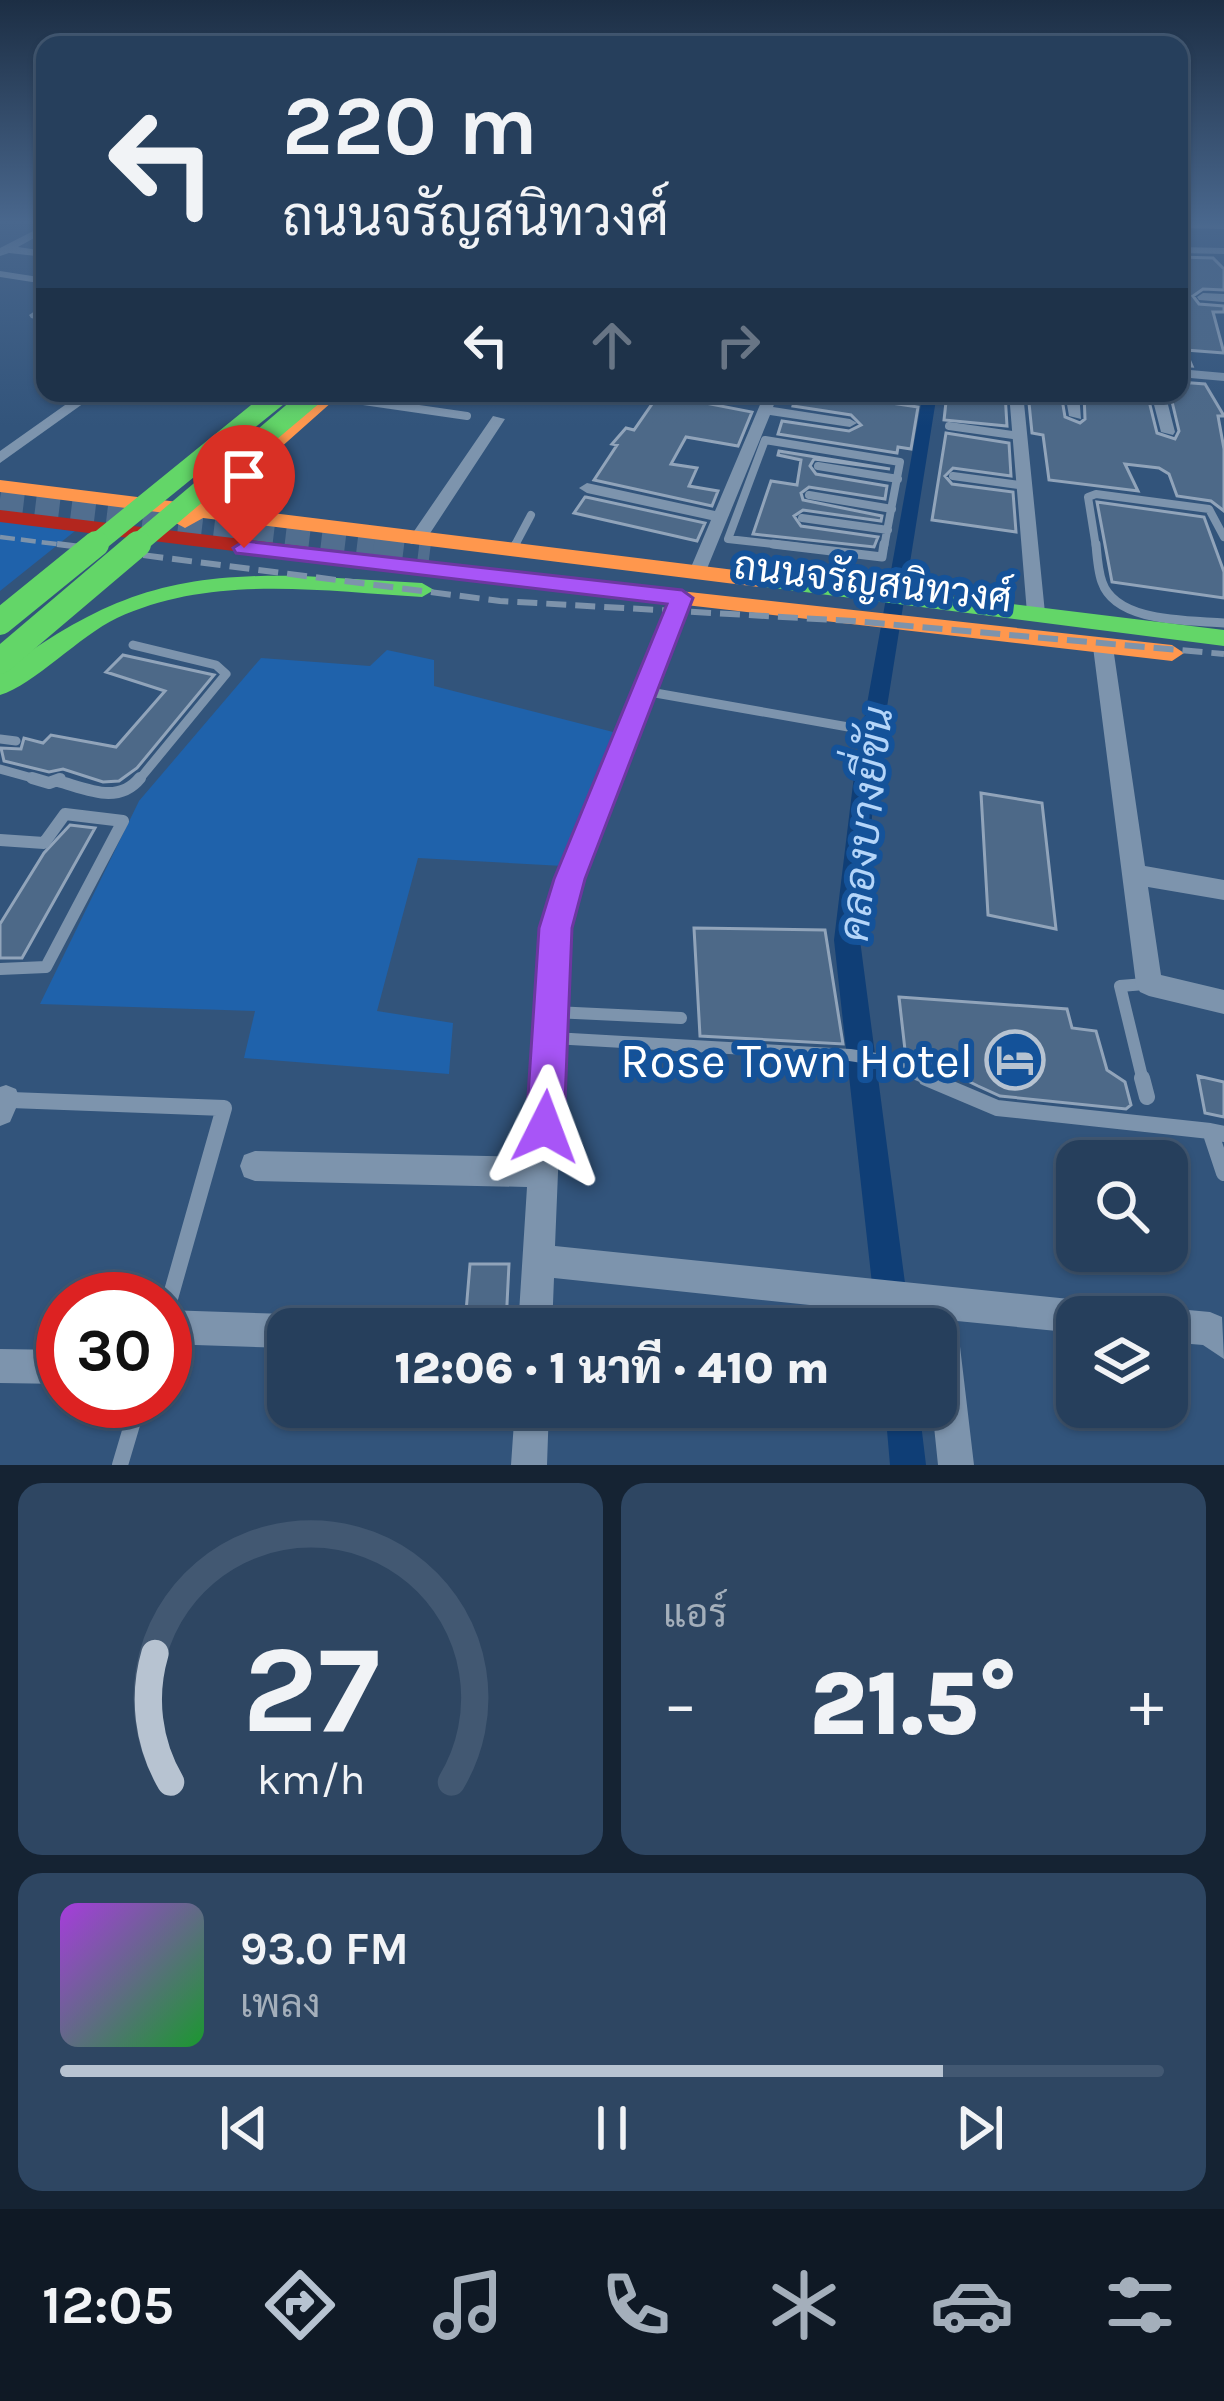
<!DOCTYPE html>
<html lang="th">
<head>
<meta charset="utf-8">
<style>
	:root { --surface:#263f5c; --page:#2e4662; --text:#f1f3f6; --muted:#a4afbb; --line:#425872; --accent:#b7c3d1 }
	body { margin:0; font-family:Karla,Sarabun,sans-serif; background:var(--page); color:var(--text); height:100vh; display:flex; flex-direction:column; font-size:45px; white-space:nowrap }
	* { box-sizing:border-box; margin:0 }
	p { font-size:39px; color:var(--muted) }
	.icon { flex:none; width:66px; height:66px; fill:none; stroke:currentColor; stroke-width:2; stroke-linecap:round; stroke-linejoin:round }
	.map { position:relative; height:1465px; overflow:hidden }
	.drawer { display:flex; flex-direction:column; gap:18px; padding:18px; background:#152333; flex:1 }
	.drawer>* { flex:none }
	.guide { position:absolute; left:36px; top:36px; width:1152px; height:366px; border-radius:24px; box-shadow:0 3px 9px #0004,0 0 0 3px var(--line); background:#263f5c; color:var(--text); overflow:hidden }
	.fabs { position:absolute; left:1056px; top:1140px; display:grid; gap:24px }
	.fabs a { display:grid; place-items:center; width:132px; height:132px; border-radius:24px; background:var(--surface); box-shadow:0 3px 9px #0004,0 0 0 3px var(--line); font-size:60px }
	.speed { position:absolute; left:36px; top:1272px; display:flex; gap:24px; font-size:60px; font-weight:700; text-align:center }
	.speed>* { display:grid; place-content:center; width:156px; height:156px; border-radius:50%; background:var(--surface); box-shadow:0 3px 9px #0004,0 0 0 3px var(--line); line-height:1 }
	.speed .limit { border:18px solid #d22; background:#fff; color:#111 }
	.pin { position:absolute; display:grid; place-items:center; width:102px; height:102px; color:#fff; margin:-123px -51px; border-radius:50% 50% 50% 0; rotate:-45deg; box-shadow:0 0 12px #0007 }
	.pin .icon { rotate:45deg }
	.me { position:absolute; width:132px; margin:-66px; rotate:3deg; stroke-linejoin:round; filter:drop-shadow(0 0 9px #0008) }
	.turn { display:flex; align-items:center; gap:42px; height:252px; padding:0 48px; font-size:54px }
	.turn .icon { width:156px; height:156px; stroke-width:2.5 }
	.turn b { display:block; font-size:84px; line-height:102px }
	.lanes { display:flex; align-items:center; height:114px; padding:0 48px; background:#0003; justify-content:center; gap:60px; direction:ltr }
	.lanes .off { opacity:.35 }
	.big { font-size:90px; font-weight:800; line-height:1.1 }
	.drawer .card { flex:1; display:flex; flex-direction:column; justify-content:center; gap:18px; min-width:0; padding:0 42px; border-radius:24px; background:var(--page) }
	.drawer .dial { align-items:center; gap:0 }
	.dial svg { height:312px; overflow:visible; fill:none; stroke:var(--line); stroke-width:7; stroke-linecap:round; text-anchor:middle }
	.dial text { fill:var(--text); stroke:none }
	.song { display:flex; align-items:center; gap:36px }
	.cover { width:144px; height:144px; border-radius:18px; background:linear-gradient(135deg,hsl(280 70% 55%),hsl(130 70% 35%)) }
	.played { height:12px; border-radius:6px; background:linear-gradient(90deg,var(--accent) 80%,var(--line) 80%) }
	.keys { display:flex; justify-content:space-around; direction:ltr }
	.heat { display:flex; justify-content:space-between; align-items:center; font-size:66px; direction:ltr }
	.drawer .tiles { flex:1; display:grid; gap:18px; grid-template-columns:1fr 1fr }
	.card:last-child { grid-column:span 2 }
	.trip { position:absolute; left:267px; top:1308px; width:690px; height:120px; border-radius:24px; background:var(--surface); box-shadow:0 3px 9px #0004,0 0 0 3px var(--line); font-weight:800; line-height:120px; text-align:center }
	.menu { display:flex; height:192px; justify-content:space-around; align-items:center; background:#0f1925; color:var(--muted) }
	.menu .icon { width:84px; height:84px }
	.menu .selected { color:var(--accent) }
	.menu b { font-size:54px; color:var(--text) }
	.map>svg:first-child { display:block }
</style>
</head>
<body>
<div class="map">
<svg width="1224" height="1465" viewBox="0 0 1224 1465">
	<rect width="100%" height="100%" fill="#32547b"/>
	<path fill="#1f62ab" d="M0,520l75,11 -75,60z
		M387,650l47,10v26l183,47 -54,133 -145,-8 -41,153 76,12 -4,51 -205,-16 11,-47 -215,-7 99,-203 122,-143 109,8z"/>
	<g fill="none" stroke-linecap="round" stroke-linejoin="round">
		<path fill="#0f3e76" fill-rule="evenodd" d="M923,393h14l-61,383 -16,164 51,389h-34l-43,-389 20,-164z
			M885,1407h34l7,58h-36z"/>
	</g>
	<path fill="#4d6988" stroke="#91a4ba" stroke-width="3" d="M1179,257l34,1 11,11v21l-21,-1 -10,7 6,8 25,2v6h-11l11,41 -39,-3 7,16 -13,-1z
		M1179,382l26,2 19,32h-6l6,33v62l-13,-10 -34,-5 -8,-22 -10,-6 -34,-4 13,27 -89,-11 -6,-45 -11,-2 -4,-40h33l4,24 15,6 5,-4 -1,-26h63l10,40 18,6 4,-8 -9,-38 9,1z
		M797,393h55l-1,4 67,10 -7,42 -13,-2 -1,6 -119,-19 4,-13 67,10 12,-6 -10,-10 -58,-9z
		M947,393l34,5v-5h24l2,33 -63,-6z
		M659,394l93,18 -14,34 -52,-9 -15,27 26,4 -8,18 29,5 -6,15 -118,-26 23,-35 -5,-1 14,-16 8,2z
		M946,433l63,10 2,33 -58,-8 -8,8 7,8 61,8 3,40 -84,-12z
		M779,451l111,18 -76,-10 -4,7 6,8 71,12 -2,13 -76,-12 -8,6 2,7 79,16 -1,5 -78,-11 -9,6 7,10 77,11 -4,10 -121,-13 18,-53 26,4 4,-25 -23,-5z
		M585,497h1l119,26 -8,18 -123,-28z
		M1097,502l107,15 20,55v26l-112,-16z
		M123,655l91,20 -77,93 -18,13 -16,1 -40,-13 -14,3 -45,-11 -3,-13 20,1 3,-11 19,5 8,-8 65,12 49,-56 -59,-19z
		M981,793l61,10 14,126 -68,-14z
		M70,825l25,3 -73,130h-22v-34l44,-71z
		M694,928l131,2 18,114 -143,-8z
		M899,997l168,12 5,19 24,3 11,39 18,12 6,23 -5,4 -126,-13 -22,-10 -73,-36z
		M1198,1076l26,6v35l-19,-4z
		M470,1264h39l-3,60h-41z"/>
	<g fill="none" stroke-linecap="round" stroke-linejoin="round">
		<path stroke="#516e8f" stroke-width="24" stroke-dasharray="24 12" stroke-linecap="butt" d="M0,499l399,48"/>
		<path stroke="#516e8f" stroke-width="30" stroke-dasharray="30 15" stroke-linecap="butt" d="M374,544l56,7"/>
		<path stroke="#7d94ad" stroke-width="8" d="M329,396l138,20
			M949,426l71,10
			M818,466l80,13
			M953,476l73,10
			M809,495l83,14
			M802,518l86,12
			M514,547l17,-32
			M799,547l-71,-8 37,-99 135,22 -16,85
			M1096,547l-8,-50 8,-3 113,15 15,28"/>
		<path stroke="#7d94ad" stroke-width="9" d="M773,544l109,13 2,-13
			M1096,544c1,12 2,27 6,38 14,41 87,38 122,41
			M512,551l4,-7
			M835,589l4,-35
			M133,645l83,20 10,9 -88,107
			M644,691l210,37
			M0,739l16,2
			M0,769l43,12
			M54,781l6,-2"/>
		<path stroke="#7d94ad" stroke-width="12" d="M32,778l17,5 11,-4
			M58,781c29,8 60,24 82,-3
			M0,840l44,3 21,-29 58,7 -77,146 -46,2
			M554,1012l127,6
			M553,1038l297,17 32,5 51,21
			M1143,1081l-23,-95 25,-2"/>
		<path stroke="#7d94ad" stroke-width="16" d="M926,1078l71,30 213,23
			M1142,1078l5,19
			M11,1100l213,8 -59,208
			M1224,1134l-14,-3 14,42
			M120,1465l19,-64"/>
		<path fill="#7d94ad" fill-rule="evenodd" d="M1179,222l45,1v6l-45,-1z
			M45,225v7l-27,15 27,4v6l-36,-4 -9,3v-8z
			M1179,247l45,1v6l-45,-1z
			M0,271l45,7v6l-45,-7z
			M1203,293l21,1v8l-25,-2 -2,-3z
			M35,311l10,2v8l-14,-3 -2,-3z
			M40,359h5v8l-12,-4z
			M1179,369l45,4v8l-45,-4z
			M82,393h16l-98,70v-12z
			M765,393h14l-6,14 77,12 7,4 -7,4 -80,-12 -66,161 -6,1 -9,-5 22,-52 -124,-27 -8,-5 8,-5 128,28z
			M1009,393h14l22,220 -9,6 -9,-6z
			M1065,393h14l2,26 -12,-3z
			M1151,393h14l10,39 -2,3 -12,-3z
			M493,416l12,3 -82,125h-12l-3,-4z
			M682,592l9,6 -110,281 -13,49 -13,318 524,54 12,5 5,12h-19v16l-120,-12 17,144h-36l-6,-58h4v-78h-11l-1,-12 -370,-39 -2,51h-34l9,-142 -272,-6 -11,-4 -4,-11 4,-11 11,-4 274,6 13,-229 15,-49 116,-281z
			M1103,641l10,6 32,219 79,14v20l-76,-13 13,88 63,15v24l-75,-18 -9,-4 -4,-8 -43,-337z
			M6,1085l10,4 4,10 -10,23 -10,4v-39z
			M1167,1308l43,4 12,5 2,42 -21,-14 -36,-3v-25h-13z
			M165,1310l123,4 12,5 4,10h-16v19l-123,-4z
			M0,1349l63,1v34l-63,-1z
			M515,1407h34l-2,58h-36z"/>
		<path fill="#63d668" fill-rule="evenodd" d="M759,573l465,57v16l-473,-61 -3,-5z
			M303,576l119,7 12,7 -12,7c-101,-6 -210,-23 -305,21 -38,18 -83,67 -117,77v-22c106,-78 171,-100 303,-97z"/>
		<path fill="#ff974d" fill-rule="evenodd" d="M322,393h20l-127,113 544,67 11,7 -11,7 -556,-69 -18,10 -11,-6 7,-7 -181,-23v-12l194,24z
			M598,582l574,63 12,8 -12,8 -582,-67 -4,-5 4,-5z"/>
		<path fill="#b3261e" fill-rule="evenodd" d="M0,510l598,72 12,7 -12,7 -598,-74z"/>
		<path stroke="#7d93ab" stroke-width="4.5" stroke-dasharray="15 6" stroke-linecap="butt" d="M0,537l80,10"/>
		<path stroke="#7d93ab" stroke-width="6" stroke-dasharray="20 9" stroke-linecap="butt" d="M57,544l443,57 353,20 371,33"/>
		<path stroke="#63d668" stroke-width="20" d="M92,547l186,-151
			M134,547l182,-154"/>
		<path stroke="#63d668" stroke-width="26" d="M0,622l96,-78
			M0,661l138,-117"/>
	</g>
	<linearGradient id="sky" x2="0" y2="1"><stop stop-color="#1c2e44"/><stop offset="0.52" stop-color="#49678d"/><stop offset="1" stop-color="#49678d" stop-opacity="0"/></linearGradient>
	<rect width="1224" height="426" fill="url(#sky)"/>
	<path fill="#a855f7" stroke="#6d37a1" stroke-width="3" d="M244,541l438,49 11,8 -108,281 -13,49 -8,199 -5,14 -14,5 -13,-5 -6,-14 13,-199 15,-49 113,-275 -431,-51 -3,-5z"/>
	<defs>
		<g id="hotel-ring" transform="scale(3)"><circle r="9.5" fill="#145299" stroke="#b7c3d1" stroke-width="1.5"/><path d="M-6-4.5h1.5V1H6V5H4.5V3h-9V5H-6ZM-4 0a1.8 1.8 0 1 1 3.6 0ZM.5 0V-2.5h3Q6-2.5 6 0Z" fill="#b7c3d1"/></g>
	</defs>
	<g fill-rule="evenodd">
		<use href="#hotel-ring" x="1015" y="1060"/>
	</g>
	<g text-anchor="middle" stroke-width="12" stroke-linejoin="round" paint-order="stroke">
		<g font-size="39" fill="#fff" stroke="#145299">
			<text transform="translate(873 581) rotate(7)" y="14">ถนนจรัญสนิทวงศ์</text>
		</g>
		<g font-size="42" font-style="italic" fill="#b4d5f9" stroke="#145299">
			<text transform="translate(865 824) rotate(-84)" y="15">คลองบางยี่ขัน</text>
		</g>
		<g font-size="48" fill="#fff" stroke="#145299" text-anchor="end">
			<text x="973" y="1077">Rose Town Hotel</text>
		</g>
	</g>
</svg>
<div class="fabs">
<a><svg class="icon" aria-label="search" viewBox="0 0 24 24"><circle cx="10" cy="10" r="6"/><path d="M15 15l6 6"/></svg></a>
<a><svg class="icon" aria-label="layers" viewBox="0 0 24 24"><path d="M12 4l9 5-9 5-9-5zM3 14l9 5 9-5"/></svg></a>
</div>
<div class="speed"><div class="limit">30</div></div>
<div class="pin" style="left:244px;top:548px;background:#d93025"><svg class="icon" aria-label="arrive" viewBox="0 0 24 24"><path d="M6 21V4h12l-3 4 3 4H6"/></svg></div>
<svg class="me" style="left:545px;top:1127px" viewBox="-20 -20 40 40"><path d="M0-17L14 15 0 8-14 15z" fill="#a855f7" stroke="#fff" stroke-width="4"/></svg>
<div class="trip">12:06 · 1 นาที · 410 m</div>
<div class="guide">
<div class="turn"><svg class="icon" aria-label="left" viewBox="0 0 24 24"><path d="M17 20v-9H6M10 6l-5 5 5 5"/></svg><div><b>220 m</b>ถนนจรัญสนิทวงศ์</div></div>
<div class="lanes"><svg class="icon" aria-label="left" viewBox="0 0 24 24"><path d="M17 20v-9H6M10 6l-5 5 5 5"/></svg><svg class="icon off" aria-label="ahead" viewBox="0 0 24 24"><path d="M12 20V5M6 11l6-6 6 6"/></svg><svg class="icon off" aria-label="right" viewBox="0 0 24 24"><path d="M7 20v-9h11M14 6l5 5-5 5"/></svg></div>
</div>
</div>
<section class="drawer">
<div class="tiles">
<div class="card dial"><svg viewBox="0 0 100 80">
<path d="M14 69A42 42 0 1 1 86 69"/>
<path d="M14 69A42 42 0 0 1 10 36" stroke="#b7c3d1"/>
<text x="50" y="56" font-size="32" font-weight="700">27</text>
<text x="50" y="72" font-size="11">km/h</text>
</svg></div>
<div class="card"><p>แอร์</p>
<div class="heat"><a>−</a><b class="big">21.5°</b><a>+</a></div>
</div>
<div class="card">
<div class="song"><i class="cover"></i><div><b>93.0 FM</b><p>เพลง</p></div></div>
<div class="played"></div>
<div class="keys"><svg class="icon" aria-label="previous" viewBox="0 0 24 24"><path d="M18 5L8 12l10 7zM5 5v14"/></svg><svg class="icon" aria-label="pause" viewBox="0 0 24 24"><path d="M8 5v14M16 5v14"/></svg><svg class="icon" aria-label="next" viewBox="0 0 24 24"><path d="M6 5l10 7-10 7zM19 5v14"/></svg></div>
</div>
</div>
</section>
<nav class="menu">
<b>12:05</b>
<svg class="icon selected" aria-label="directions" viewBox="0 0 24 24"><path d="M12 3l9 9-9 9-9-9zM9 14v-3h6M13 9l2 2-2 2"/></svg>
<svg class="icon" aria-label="music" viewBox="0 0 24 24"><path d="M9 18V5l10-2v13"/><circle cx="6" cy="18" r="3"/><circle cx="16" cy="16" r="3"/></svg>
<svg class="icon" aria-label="phone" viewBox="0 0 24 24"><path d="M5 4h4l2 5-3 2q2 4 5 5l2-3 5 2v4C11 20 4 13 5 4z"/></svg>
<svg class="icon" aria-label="climate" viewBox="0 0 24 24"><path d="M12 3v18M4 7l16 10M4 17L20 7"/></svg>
<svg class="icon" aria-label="car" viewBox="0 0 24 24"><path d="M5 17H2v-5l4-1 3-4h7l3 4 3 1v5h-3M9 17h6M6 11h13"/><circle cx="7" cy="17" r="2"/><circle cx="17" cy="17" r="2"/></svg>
<svg class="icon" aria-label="filters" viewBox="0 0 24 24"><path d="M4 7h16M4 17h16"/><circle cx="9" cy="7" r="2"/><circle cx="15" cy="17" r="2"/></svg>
</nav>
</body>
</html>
